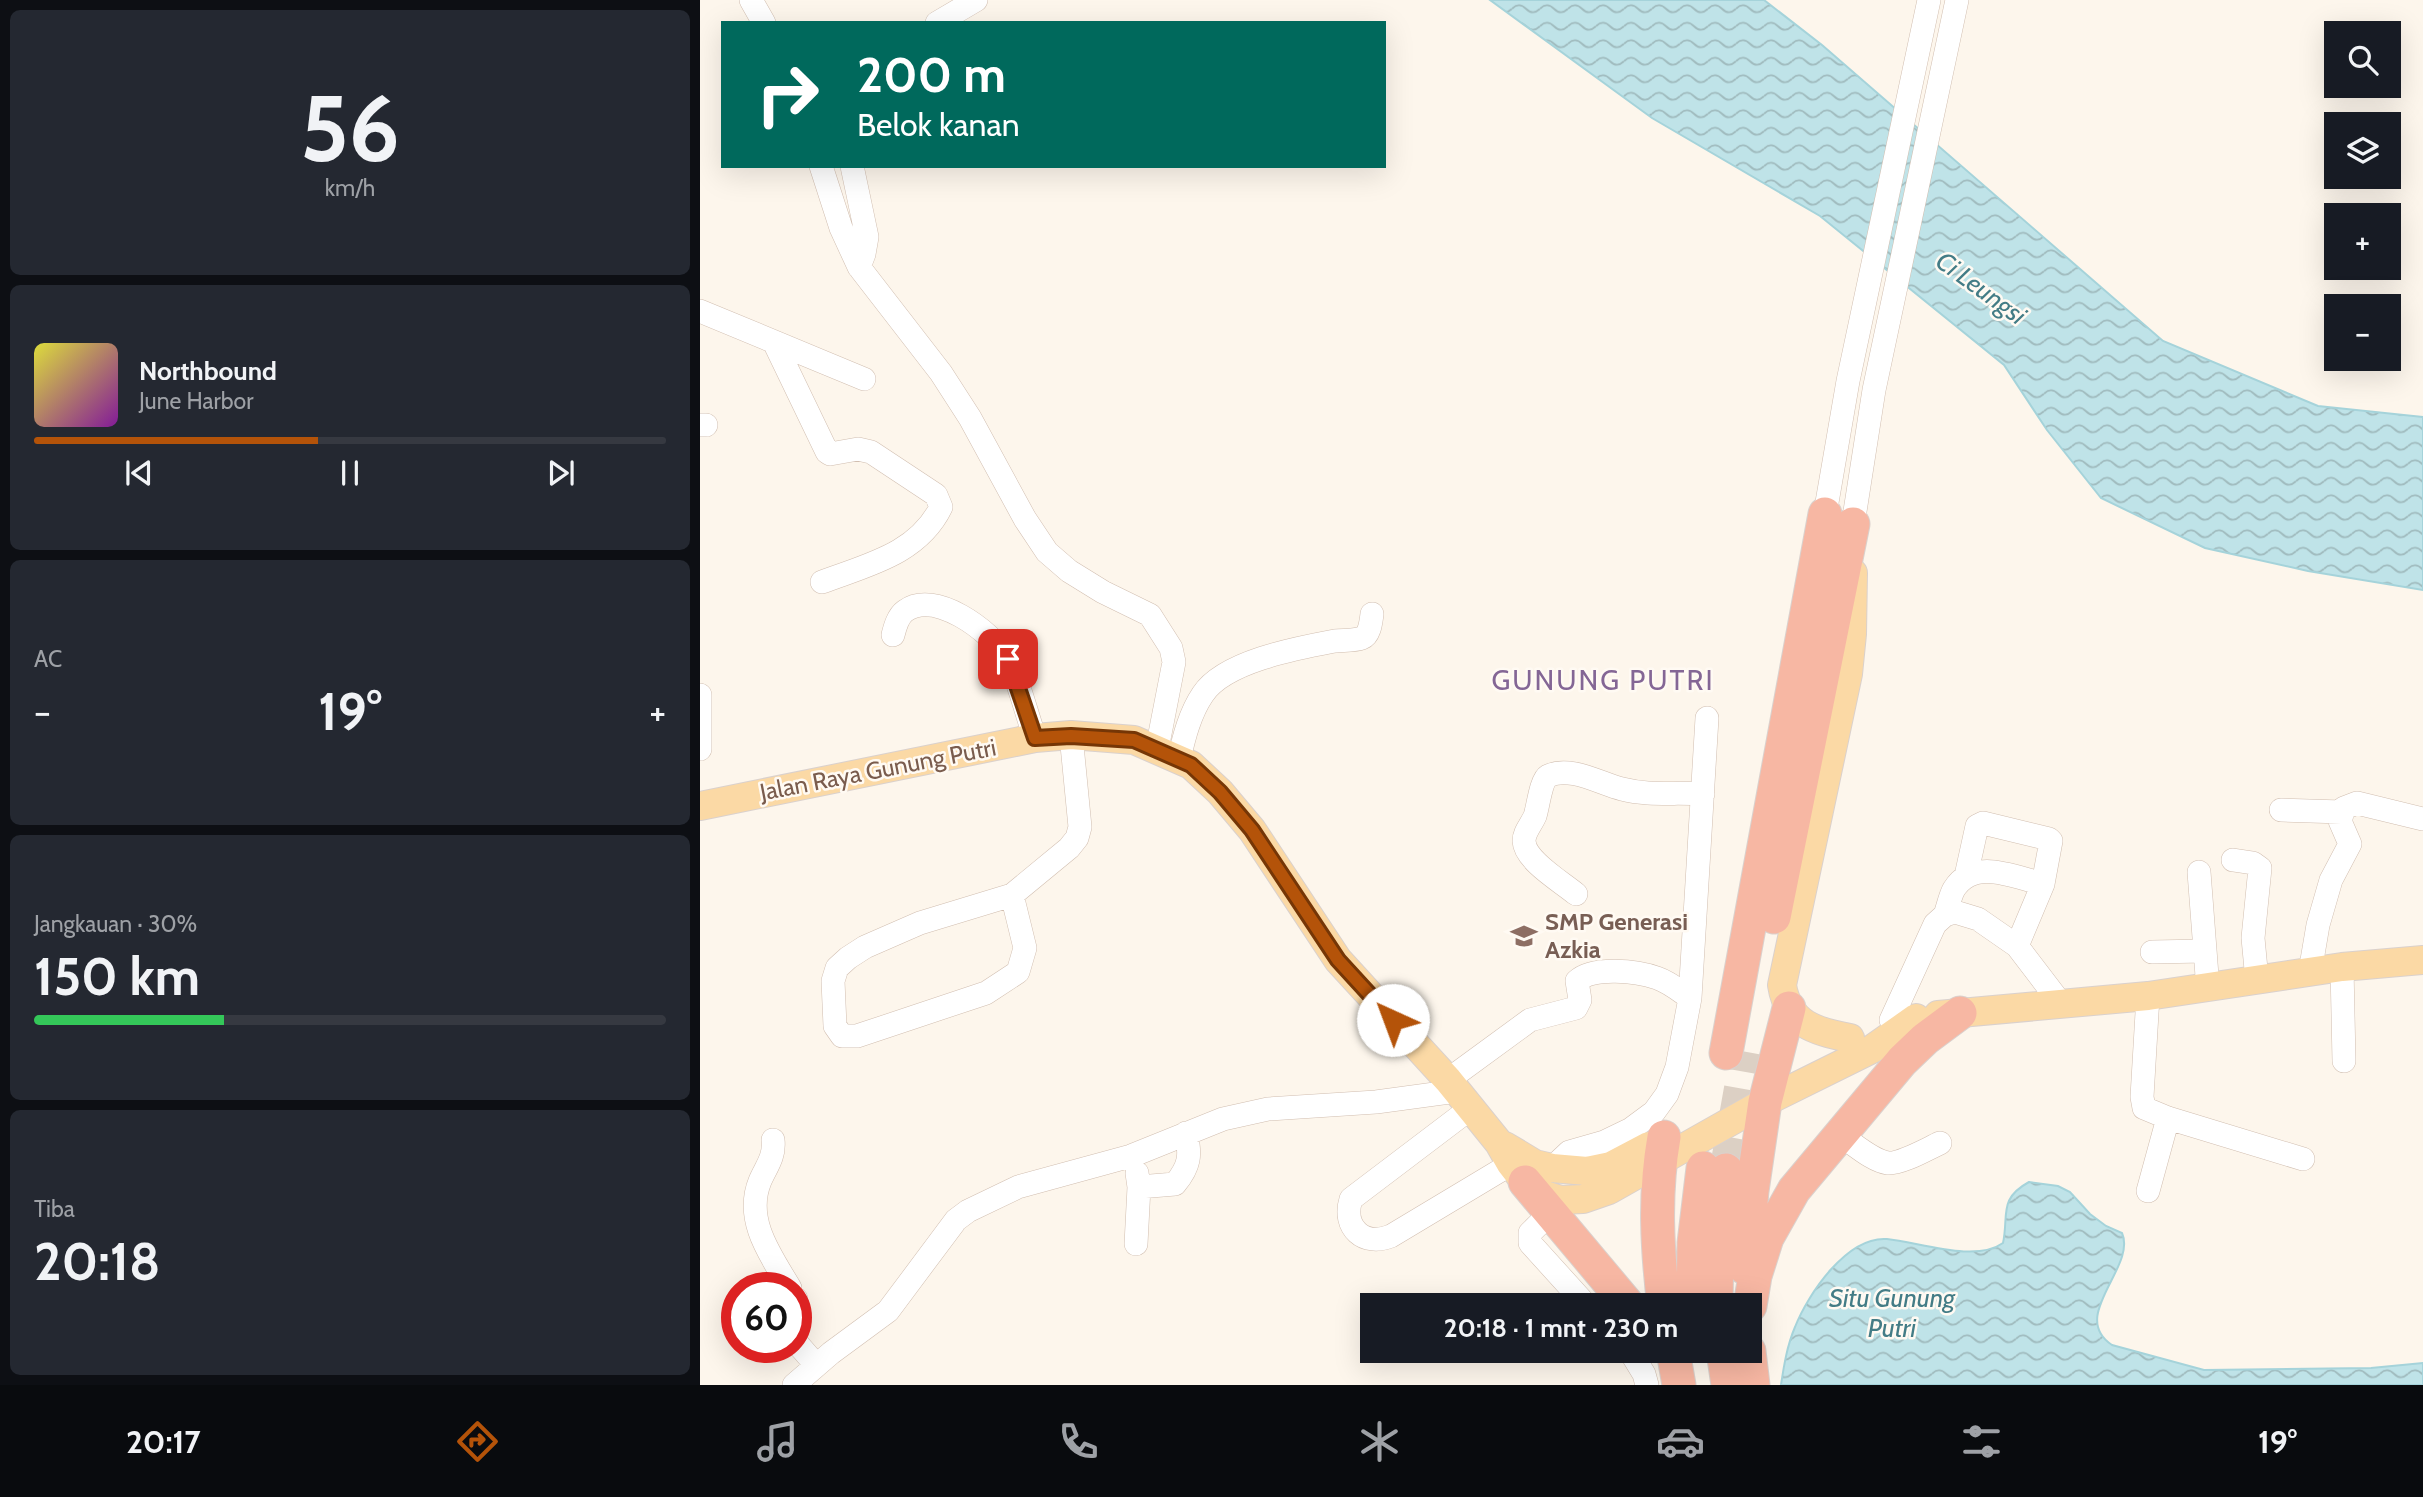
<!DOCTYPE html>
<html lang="id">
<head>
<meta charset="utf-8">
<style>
	:root { --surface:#171b24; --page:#242831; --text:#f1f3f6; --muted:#9ea1a6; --line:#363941; --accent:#b45309 }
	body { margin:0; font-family:Cabin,sans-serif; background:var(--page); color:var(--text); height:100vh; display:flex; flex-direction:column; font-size:26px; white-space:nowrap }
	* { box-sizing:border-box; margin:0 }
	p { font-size:23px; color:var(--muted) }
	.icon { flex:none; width:38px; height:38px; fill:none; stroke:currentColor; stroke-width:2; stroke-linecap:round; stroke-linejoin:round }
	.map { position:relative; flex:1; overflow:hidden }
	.details { display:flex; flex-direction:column; gap:10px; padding:10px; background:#0d0f14; width:700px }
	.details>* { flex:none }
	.hud { position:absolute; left:21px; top:21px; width:665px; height:147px; border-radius:0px; box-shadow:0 7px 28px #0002; background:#00695c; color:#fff; overflow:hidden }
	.controls { position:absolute; left:1624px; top:21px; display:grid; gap:14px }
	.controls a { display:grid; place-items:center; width:77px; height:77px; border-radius:0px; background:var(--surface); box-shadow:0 7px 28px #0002; font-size:35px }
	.speed { position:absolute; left:21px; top:1272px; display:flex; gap:14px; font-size:35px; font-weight:700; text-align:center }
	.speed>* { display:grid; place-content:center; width:91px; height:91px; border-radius:50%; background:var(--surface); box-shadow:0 7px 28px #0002; line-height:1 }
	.speed .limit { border:10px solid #d22; background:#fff; color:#111 }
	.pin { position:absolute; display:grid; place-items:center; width:60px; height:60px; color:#fff; margin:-30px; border-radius:14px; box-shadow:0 4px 10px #0006 }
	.me { position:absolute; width:77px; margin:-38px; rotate:317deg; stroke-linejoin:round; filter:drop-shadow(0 0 5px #0008) }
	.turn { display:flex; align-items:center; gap:24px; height:147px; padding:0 21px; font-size:32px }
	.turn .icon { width:91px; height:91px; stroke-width:2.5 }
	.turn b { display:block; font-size:49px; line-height:60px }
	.big { font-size:52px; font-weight:700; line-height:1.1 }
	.details .tile { flex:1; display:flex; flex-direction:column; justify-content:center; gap:10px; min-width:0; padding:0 24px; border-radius:10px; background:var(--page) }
	.details .dial { align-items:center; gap:0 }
	.dial b { font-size:91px; line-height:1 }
	.song { display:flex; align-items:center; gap:21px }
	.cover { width:84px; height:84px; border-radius:10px; background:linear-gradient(135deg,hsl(60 70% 55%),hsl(290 70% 35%)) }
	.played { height:7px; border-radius:4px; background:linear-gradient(90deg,var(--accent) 45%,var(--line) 45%) }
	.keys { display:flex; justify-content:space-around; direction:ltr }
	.heat { display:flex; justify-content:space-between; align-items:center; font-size:38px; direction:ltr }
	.charge { height:10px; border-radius:5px; background:linear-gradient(90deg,#34c759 30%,var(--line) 0) }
	.trip { position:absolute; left:660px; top:1293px; width:402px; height:70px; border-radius:0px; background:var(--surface); box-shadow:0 7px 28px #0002; font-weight:700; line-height:70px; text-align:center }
	.dock { display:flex; height:112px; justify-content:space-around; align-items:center; background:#090b0e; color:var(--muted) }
	.dock .icon { width:49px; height:49px }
	.dock .selected { color:var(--accent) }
	.dock b { font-size:32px; color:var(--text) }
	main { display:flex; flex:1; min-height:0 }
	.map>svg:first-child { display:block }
</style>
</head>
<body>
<main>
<section class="details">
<div class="tile dial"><b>56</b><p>km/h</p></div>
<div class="tile">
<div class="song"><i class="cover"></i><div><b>Northbound</b><p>June Harbor</p></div></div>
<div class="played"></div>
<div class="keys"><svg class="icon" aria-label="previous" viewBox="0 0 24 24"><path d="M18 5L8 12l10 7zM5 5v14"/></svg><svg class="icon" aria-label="pause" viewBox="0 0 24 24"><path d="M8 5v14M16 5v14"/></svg><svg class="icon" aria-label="next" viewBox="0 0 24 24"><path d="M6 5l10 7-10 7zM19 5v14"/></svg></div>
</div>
<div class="tile"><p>AC</p>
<div class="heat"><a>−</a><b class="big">19°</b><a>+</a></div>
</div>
<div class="tile"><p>Jangkauan · 30%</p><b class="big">150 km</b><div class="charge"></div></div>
<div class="tile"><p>Tiba</p><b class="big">20:18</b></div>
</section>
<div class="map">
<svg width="1723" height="1385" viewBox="0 0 1723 1385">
	<defs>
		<pattern id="water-waves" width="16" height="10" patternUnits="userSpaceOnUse" patternTransform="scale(1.75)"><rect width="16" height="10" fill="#bfe3e8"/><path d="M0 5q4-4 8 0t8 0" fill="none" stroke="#a0bbbe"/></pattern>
	</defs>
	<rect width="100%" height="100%" fill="#fdf6ec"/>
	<path fill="url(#water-waves)" stroke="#a5d3da" stroke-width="2" d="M790,0h274l58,45 341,296 155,65 105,11v173l-115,-19 -103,-23 -104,-50 -54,-68 -43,-65 -184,-149 -168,-98z
		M1329,1182l29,4 12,6 20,22 16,12 16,7c15,34 -54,83 -10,112l92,25 167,-2 52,-5v22h-642c3,-20 6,-39 14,-58 13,-33 52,-91 92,-88 32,3 88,24 116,4 6,-28 -5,-44 26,-61z"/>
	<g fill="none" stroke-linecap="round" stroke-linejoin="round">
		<path stroke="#dcd0c4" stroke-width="33" stroke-dasharray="33 17" stroke-linecap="butt" d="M1026,1170l21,-118"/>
		<g stroke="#d1beb0" stroke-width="24">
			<path id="minor" d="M51,0l13,23
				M237,23l39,-23
				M121,166l20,62 18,39 82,106 29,45 55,101 22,33 22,19 34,21 47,23 21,33 3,14 -17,87
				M152,166l15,71 -3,17 -5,13
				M0,311l164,68
				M74,342l53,110 3,2 28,-5 13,3 65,43 5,12c-23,47 -74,58 -119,75
				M0,425h6
				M1125,514l23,-133 81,-381
				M1153,524l21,-134 83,-390
				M193,635c2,-8 5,-19 12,-24 30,-22 85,20 101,45 11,18 21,60 29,82
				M0,695v54
				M479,759c5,-22 11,-46 24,-65 22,-33 95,-46 132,-53 8,-1 19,0 27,-3 8,-3 9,-17 10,-24
				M1581,810l61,2
				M1533,860l20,3 7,5 -7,70 4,42
				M1499,872l9,117
				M1266,876l11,-50 6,-3 66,16 2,2 -8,43 -26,62
				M876,894c-14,-12 -51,-33 -52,-53 0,-9 7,-16 11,-25 3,-9 6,-36 13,-40 22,-11 53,8 74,13 27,7 53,3 81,5
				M312,895l13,53 -7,24 -32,21 -129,43h-15l-7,-10 -2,-45 4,-13 11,-10 17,-11 55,-24 92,-28 57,-47 8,-10 3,-11 -9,-92
				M1245,915c3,-8 5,-19 9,-26 20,-32 60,-12 89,-5
				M1452,952l52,-1
				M1642,967l2,94
				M1610,972l8,-47 13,-45 19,-36 -10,-23 4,-13 13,-5 66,16
				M1448,996l-6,101 2,11 24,10 135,41
				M1191,1020l44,-96 10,-9 10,-3 23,7 39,27 45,59
				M748,1080l82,-60 46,-12 4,-8 -3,-19c16,-15 60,-10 80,-3 12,4 23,13 33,20
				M771,1108l-120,91c-9,29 13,48 40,37l120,-72
				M1140,1135c13,8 32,26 48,28 13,1 39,-14 52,-20
				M73,1140c2,17 -7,27 -13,41 -16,39 11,75 30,107
				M852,1168l17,-16 35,-10 27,-13 23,-17 13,-18 10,-27 13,-69 17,-280
				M439,1187l36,-3c15,-18 16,-29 11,-51
				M1448,1191l20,-73
				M850,1213l-20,20v10l57,63
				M436,1244l3,-57 -2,-14
				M96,1299v13
				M96,1342l20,23
				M930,1351l14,23 3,11
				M94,1385l37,-32 57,-42 68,-91 12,-9 50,-24 113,-31 92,-37 45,-10 108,-7 81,-11"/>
		</g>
		<g stroke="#dad1cd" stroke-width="30">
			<path id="major" d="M0,806l335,-68 36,-3 63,5 57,25 29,27 32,38 86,130 110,120 51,63 12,21 14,18 20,13 16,5 22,-1 26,-9 156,-88 107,-53 44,-31
				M1238,1015l210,-19 194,-29 81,-7
				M1150,1038c-34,-6 -62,-14 -68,-53l66,-311 4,-40 1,-61
				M805,1146l30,18 17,4 35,3 24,-5 38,-20"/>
		</g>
		<g stroke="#dad1cd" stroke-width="35">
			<path id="highway" d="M1074,917l79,-393
				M1026,1053l99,-539
				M964,1137c-10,57 -7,112 0,169
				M825,1182l104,124
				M1045,1268l7,-77 13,-89 24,-94
				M993,1306l1,-63 9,-75
				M1016,1306l1,-62 9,-74
				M1050,1306l5,-30 12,-38 27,-48 108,-129 23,-22 35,-26
				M973,1351l6,34
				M1023,1351l5,34
				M1049,1351l4,34"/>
		</g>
		<use href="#minor" stroke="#fff" stroke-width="23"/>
		<use href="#major" stroke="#fbd9a5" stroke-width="28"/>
		<use href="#highway" stroke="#f7b7a3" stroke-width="33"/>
	</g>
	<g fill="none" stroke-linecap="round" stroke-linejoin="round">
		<g stroke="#753606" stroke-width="18">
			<path id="route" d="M308,659l27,79 36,-2 63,4 57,25 29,27 32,38 86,130 55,60"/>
		</g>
		<use href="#route" stroke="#b45309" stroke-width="12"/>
	</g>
	<defs>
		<g id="school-bare" transform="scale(2.1)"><path d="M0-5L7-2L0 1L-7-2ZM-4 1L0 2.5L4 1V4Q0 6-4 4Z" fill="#8d6e63" stroke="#fffaf3" stroke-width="2.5" paint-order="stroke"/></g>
	</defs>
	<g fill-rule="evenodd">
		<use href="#school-bare" x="824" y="936"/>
	</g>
	<g text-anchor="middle" stroke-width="5" stroke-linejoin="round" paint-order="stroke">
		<g font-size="24" fill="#7a5c4d" stroke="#fffaf3">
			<text transform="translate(178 770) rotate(-11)" y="8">Jalan Raya Gunung Putri</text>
		</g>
		<g font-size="24" font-weight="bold" fill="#785e54" stroke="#fffaf3" text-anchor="start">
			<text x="845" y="930">SMP Generasi<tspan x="845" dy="28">Azkia</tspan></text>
		</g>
		<g font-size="26" font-style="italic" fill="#437c86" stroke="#fffaf3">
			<text transform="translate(1281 288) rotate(36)" y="9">Ci Leungsi</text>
			<text x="1192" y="1307">Situ Gunung<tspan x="1192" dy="30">Putri</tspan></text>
		</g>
		<g font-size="28" letter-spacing="2" fill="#846695" stroke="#fffaf3">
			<text x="903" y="690">GUNUNG PUTRI</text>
		</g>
	</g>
</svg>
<div class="controls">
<a><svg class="icon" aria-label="search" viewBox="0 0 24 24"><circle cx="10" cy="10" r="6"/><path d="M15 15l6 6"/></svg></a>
<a><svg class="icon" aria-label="layers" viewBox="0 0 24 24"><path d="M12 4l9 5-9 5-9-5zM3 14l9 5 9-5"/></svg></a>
<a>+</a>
<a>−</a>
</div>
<div class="speed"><div class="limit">60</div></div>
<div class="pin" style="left:308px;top:659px;background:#d93025"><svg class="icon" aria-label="arrive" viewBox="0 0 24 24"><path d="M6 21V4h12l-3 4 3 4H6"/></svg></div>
<svg class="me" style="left:693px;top:1020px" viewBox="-20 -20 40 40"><circle r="19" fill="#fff"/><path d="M0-13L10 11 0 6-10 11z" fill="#b45309"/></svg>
<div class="trip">20:18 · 1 mnt · 230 m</div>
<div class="hud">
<div class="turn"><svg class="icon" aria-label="right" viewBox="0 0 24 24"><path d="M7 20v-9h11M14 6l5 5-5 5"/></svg><div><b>200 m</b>Belok kanan</div></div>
</div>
</div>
</main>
<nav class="dock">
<b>20:17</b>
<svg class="icon selected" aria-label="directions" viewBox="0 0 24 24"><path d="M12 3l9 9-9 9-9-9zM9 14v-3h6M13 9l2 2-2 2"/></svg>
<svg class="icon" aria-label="music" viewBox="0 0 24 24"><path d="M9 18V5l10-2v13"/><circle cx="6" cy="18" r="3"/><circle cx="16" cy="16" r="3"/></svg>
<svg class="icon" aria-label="phone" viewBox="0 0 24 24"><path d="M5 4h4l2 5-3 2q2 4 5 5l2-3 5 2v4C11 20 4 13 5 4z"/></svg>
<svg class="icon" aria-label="climate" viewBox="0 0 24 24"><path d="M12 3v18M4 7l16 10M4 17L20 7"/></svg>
<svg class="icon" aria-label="car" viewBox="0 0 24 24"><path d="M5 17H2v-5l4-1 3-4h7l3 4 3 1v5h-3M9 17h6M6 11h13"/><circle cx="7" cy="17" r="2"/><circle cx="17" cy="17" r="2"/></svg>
<svg class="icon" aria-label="filters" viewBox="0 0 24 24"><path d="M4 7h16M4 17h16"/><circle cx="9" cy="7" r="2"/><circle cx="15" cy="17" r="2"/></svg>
<b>19°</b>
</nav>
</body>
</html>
